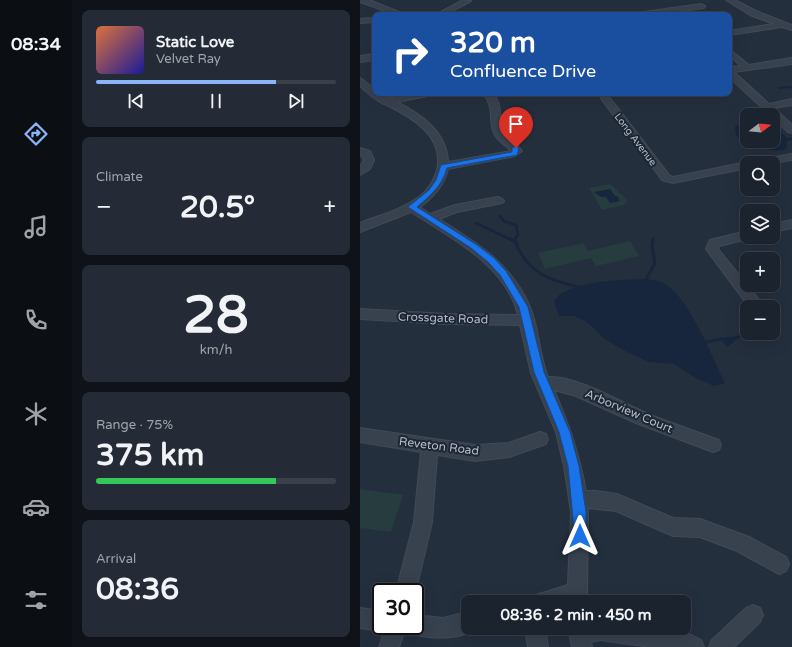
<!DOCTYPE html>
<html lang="en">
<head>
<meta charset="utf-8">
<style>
	:root { --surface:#1b232e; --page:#242b36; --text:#f1f3f6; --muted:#a0a4aa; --line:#39404a; --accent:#8ab4f8 }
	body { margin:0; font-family:"Varela Round",sans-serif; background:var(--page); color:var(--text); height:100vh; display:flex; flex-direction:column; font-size:15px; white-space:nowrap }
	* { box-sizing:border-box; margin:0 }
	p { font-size:13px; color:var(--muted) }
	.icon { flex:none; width:22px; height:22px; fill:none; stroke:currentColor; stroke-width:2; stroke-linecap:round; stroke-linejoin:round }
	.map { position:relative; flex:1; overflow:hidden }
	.side { display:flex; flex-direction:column; gap:10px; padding:10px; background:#0f1319; width:288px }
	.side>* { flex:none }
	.guide { position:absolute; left:12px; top:12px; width:360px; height:84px; border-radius:8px; box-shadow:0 4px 16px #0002,0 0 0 1px var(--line); background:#1a4fa0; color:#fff; overflow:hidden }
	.needle { width:26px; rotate:74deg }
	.fabs { position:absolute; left:380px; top:108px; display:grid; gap:8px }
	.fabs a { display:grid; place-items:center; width:40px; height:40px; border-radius:8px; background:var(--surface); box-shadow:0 4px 16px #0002,0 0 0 1px var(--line); font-size:20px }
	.speed { position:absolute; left:12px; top:583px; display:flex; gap:8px; font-size:20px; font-weight:700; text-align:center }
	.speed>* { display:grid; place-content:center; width:52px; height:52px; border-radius:50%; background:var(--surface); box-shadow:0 4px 16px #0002,0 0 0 1px var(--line); line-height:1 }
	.speed .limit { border:2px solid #111; border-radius:6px; background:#fff; color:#111 }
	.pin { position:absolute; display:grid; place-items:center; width:34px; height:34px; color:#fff; margin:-41px -17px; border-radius:50% 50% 50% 0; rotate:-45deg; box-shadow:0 0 4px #0007 }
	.pin .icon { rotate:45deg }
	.me { position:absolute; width:44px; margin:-22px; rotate:0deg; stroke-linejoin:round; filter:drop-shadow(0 0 3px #0008) }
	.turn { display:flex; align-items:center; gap:14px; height:84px; padding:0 12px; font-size:18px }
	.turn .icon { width:52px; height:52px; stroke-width:2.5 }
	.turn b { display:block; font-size:28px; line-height:34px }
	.big { font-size:30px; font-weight:800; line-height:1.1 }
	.side .widget { flex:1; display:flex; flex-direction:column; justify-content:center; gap:6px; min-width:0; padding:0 14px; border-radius:8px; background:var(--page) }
	.side .dial { align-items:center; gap:0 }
	.dial b { font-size:52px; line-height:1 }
	.song { display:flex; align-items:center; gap:12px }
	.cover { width:48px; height:48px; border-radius:6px; background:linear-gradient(135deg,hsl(20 70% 55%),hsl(240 70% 35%)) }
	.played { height:4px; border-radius:2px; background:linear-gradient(90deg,var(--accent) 75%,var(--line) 75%) }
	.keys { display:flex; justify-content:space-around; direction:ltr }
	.heat { display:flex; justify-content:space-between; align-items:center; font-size:22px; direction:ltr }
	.charge { height:6px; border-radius:3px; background:linear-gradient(90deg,#34c759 75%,var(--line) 0) }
	.trip { position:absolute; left:101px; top:595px; width:230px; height:40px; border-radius:8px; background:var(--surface); box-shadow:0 4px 16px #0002,0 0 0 1px var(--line); font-weight:800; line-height:40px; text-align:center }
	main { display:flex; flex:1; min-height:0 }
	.menu { display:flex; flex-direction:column; width:72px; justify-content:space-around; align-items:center; background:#0b0e12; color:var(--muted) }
	.menu .icon { width:28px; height:28px }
	.menu .active { color:var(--accent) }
	.menu b { font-size:18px; color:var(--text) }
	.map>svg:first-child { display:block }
</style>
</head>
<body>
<main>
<nav class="menu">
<b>08:34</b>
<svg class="icon active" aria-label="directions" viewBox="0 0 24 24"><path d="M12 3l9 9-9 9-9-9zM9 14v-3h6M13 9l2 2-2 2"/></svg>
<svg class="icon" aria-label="music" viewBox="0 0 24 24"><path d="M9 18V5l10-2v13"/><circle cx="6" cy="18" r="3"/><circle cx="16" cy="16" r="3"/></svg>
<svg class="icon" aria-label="phone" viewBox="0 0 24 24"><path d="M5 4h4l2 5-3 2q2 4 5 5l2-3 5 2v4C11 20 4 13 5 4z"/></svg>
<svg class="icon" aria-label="climate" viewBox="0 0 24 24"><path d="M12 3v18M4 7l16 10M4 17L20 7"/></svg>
<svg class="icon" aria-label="car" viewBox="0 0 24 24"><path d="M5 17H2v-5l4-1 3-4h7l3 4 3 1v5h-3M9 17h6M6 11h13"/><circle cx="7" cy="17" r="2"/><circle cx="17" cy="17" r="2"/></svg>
<svg class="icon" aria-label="filters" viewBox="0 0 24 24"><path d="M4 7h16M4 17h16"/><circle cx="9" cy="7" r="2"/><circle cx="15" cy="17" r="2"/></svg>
</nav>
<section class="side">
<div class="widget">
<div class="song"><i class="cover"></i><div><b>Static Love</b><p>Velvet Ray</p></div></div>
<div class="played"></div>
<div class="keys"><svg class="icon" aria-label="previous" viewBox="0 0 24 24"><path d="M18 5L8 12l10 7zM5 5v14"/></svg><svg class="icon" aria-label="pause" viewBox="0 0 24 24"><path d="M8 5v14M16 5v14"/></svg><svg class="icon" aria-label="next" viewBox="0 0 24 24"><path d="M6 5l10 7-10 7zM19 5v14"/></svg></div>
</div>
<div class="widget"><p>Climate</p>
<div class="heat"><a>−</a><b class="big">20.5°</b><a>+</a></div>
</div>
<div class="widget dial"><b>28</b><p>km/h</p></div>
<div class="widget"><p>Range · 75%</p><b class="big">375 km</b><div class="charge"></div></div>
<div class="widget"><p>Arrival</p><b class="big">08:36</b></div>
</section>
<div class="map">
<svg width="432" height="647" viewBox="0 0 432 647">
	<rect width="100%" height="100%" fill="#242f3e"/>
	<path fill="#263c3f" d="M251,184l9,10 3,1 4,6 -3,4 -22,5 -13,-22z
		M270,241l9,15 -43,10 -5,-8 -46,11 -7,-16 45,-10 5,8z
		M0,489l43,6 -12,37 -31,-4z"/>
	<path fill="#17263c" d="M387,121v20h26v-16l15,14 -2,10c-14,5 -40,-4 -50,-14l-1,-8 6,-4z
		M250,189l5,7h2l3,5 -10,2 -4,-6h-5l-7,-5z
		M286,279c5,1 11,1 15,3 27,11 51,75 64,101l-11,3 -20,-9 -20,-13 -25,-2 -22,-10 -21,-12 -19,-18 -13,-6h-15l-5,-14c2,-3 5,-8 8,-9 24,-13 58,-13 84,-14z
		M387,327v5l-20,15 -7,-9 17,-2z"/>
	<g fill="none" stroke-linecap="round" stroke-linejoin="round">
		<path stroke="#17263c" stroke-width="2" d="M419,88l13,-1"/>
		<path stroke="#17263c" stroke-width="2.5" d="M428,139h4
			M140,216l4,5 12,4 2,10 -4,5
			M116,223l36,17"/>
		<path stroke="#17263c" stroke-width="3" d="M150,239l5,2c12,33 37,40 68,47
			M153,241l2,-2
			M285,281l10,-18 -3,-17 1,-7
			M342,343l19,-4"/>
		<g stroke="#414a57" stroke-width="2">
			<path id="minor" d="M0,0h9l38,15h-11l-36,-13z
				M103,0l8,1 -26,14h-10z
				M366,0h9l21,11 36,14v5l-10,-3 -53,8v-4l45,-7 -24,-9z
				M341,4l4,2 -1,2 -51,7h-20l4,-2z
				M15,18v4l-15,1v-4z
				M369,49l20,16 43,-7v6l-58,8 35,32 23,-5v6l-18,3 18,17v8l-4,-1 -15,-14v-3h-3l-41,-38v-10l12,-1 -12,-11z
				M15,54v6l-15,2v-6z
				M0,78l15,11v4h6l9,5 27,-5h18l-2,2 -36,7c25,13 50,30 51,60l63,-11c-5,-6 -12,-9 -16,-16 -8,-14 1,-26 -12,-42h10c11,12 4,27 11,40 4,7 13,11 18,18l-7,5 -67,13c-4,16 -14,28 -28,38l10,7 25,-9 43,-8 4,2 2,2 -2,2 -45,9 -18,7c38,24 72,44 91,88 9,21 9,48 18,70 27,-2 73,25 98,36 24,10 49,18 73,27l2,5 -2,5 -6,2 -77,-29 -60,-27 -22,-6c15,35 25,63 32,101h10l21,3 56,24 27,1 49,18 37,20 3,7 -3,7 -7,3 -42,-23 -37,-14 -27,-1 -57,-25 -28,-3 -1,94h-54l3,-7 32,-10 3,-73 -7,-46 -8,-34 -25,-59 -11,-48 -74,-1 -86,-5v-10l86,5 72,1c-12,-50 -68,-78 -107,-103l-51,20v-9c20,-8 41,-13 59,-26 9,-7 15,-16 18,-27 8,-34 -26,-53 -50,-65 -8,-1 -20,-13 -27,-19z
				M239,93h10l1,5 60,78 3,1 74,-15 4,1h-4v5l-74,15 -11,-3 -60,-80z
				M0,148l10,3 4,9 -4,9 -10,6v-8l4,-7 -4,-6z
				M432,154v6l-19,3h-21l5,-3z
				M432,220v8l-19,4v-8z
				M387,231v6l4,1 -32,8 -1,3 42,52 2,4 -1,2h-12l-43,-58 4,-9z
				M0,428l115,17 34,-2 31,-11 6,2 2,5 -2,5 -37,13 -34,4 -38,-6 -5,67 -17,72v-2h-19l18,-70 7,-70 -61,-10z
				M393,605l7,3 3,7 -3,7 -26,25h-25l3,-7 34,-32z
				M0,608l21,3v15h34v-11l28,3 25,-6v16h8c-15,13 -51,11 -68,4l-2,-5 -7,20h-20l6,-17 -4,1 -21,-3z
				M165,628h20l3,19h-20z
				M208,628h94l20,3 19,9 3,7h-54l-50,-7 -9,2 1,5h-20z"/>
		</g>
		<use href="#minor" fill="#38414e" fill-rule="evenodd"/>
	</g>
	<path fill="#1a73e8" stroke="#114b97" d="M156,146l3,2 -2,7 -70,13c-5,18 -16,27 -30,39l60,38 17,13 12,13 22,36 16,65 26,60 9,34 7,46v24l-2,4 -4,2 -5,-2 -7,-74 -9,-34 -25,-60 -15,-65 -19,-32 -12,-13 -17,-14 -63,-41 21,-17 7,-10 5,-15 71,-13v-4z"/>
	<g text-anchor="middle" stroke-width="4" stroke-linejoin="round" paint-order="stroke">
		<g font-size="10" fill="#b4bcc9" stroke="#1d2633">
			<text transform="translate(276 139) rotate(53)" y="4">Long Avenue</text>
		</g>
		<g font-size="12" fill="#b4bcc9" stroke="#1d2633">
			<text transform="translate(83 318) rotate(2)" y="4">Crossgate Road</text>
			<text transform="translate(269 411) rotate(23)" y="4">Arborview Court</text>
			<text transform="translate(79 446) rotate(7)" y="4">Reveton Road</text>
		</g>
	</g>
</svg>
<div class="fabs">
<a><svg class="needle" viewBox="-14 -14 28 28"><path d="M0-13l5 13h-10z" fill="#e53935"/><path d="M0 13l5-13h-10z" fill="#a0a4aa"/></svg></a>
<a><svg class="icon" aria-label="search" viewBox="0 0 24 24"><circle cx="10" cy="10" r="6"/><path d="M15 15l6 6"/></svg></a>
<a><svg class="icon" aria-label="layers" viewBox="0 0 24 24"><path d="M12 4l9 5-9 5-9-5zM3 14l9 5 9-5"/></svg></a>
<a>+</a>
<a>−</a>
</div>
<div class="speed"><div class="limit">30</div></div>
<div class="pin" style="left:156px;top:148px;background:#d93025"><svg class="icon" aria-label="arrive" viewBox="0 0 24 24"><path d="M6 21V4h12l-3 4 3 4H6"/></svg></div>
<svg class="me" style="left:220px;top:536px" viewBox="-20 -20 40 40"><path d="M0-17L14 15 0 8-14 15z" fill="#1a73e8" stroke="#fff" stroke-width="4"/></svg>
<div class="trip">08:36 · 2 min · 450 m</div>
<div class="guide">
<div class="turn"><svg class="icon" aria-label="right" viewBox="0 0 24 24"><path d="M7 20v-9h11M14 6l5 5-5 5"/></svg><div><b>320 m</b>Confluence Drive</div></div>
</div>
</div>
</main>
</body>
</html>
